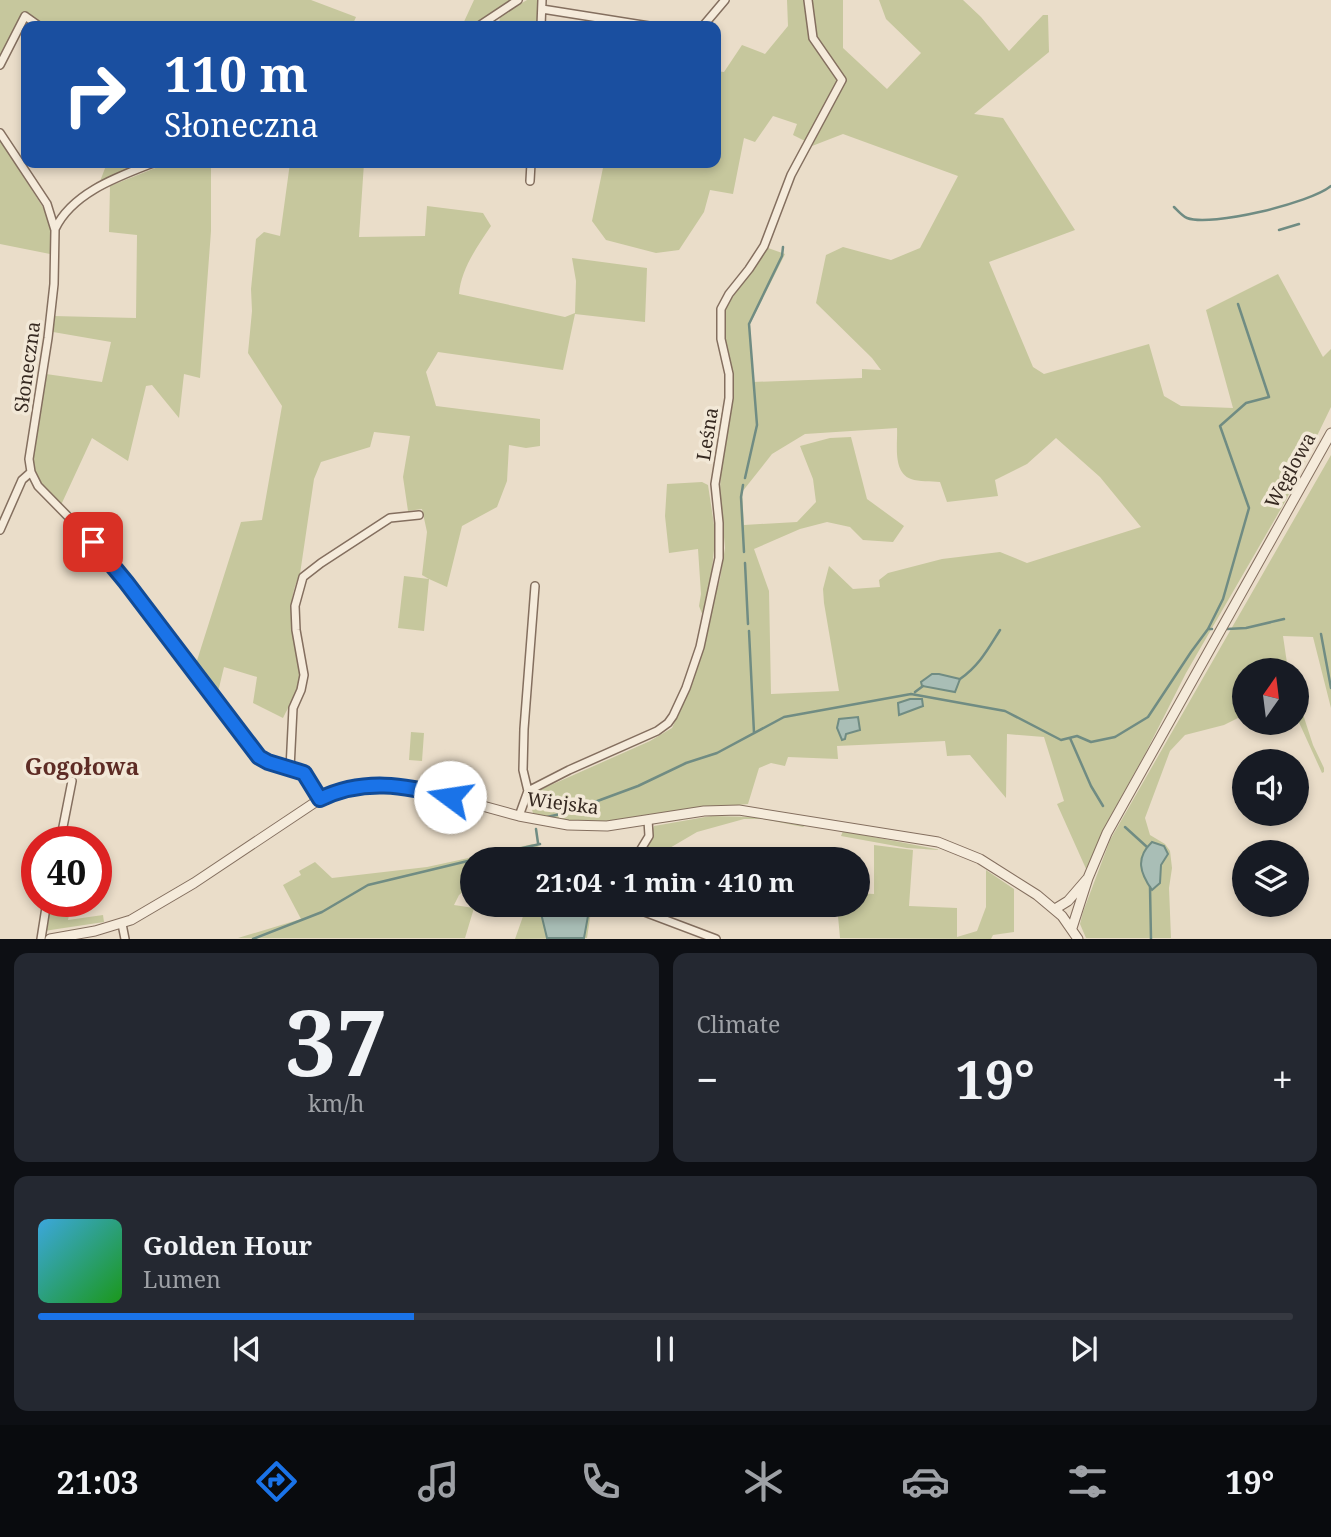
<!DOCTYPE html>
<html lang="en">
<head>
<meta charset="utf-8">
<style>
	:root { --surface:#171b24; --page:#242831; --text:#f1f3f6; --muted:#9ea1a6; --line:#363941; --accent:#1a73e8 }
	body { margin:0; font-family:"Noto Serif",serif; background:var(--page); color:var(--text); height:100vh; display:flex; flex-direction:column; font-size:26px; white-space:nowrap }
	* { box-sizing:border-box; margin:0 }
	p { font-size:23px; color:var(--muted) }
	.icon { flex:none; width:38px; height:38px; fill:none; stroke:currentColor; stroke-width:2; stroke-linecap:round; stroke-linejoin:round }
	.map { position:relative; height:939px; overflow:hidden }
	.side { display:flex; flex-direction:column; gap:14px; padding:14px; background:#0d0f14; flex:1 }
	.side>* { flex:none }
	.banner { position:absolute; left:21px; top:21px; width:700px; height:147px; border-radius:14px; box-shadow:0 4px 10px #0003; background:#1a4fa0; color:#fff; overflow:hidden }
	.needle { width:46px; rotate:14deg }
	.fabs { position:absolute; left:1232px; top:658px; display:grid; gap:14px }
	.fabs a { display:grid; place-items:center; width:77px; height:77px; border-radius:50%; background:var(--surface); box-shadow:0 4px 10px #0003; font-size:35px }
	.speed { position:absolute; left:21px; top:826px; display:flex; gap:14px; font-size:35px; font-weight:700; text-align:center }
	.speed>* { display:grid; place-content:center; width:91px; height:91px; border-radius:50%; background:var(--surface); box-shadow:0 4px 10px #0003; line-height:1 }
	.speed .limit { border:10px solid #d22; background:#fff; color:#111 }
	.pin { position:absolute; display:grid; place-items:center; width:60px; height:60px; color:#fff; margin:-30px; border-radius:14px; box-shadow:0 4px 10px #0006 }
	.me { position:absolute; width:77px; margin:-38px; rotate:284deg; stroke-linejoin:round; filter:drop-shadow(0 0 5px #0008) }
	.turn { display:flex; align-items:center; gap:24px; height:147px; padding:0 28px; font-size:32px }
	.turn .icon { width:91px; height:91px; stroke-width:2.5 }
	.turn b { display:block; font-size:49px; line-height:60px }
	.big { font-size:52px; font-weight:700; line-height:1.1 }
	.side .card { flex:1; display:flex; flex-direction:column; justify-content:center; gap:10px; min-width:0; padding:0 24px; border-radius:14px; background:var(--page) }
	.side .dial { align-items:center; gap:0 }
	.dial b { font-size:91px; line-height:1 }
	.song { display:flex; align-items:center; gap:21px }
	.cover { width:84px; height:84px; border-radius:10px; background:linear-gradient(135deg,hsl(200 70% 55%),hsl(120 70% 35%)) }
	.played { height:7px; border-radius:4px; background:linear-gradient(90deg,var(--accent) 30%,var(--line) 30%) }
	.keys { display:flex; justify-content:space-around; direction:ltr }
	.heat { display:flex; justify-content:space-between; align-items:center; font-size:38px; direction:ltr }
	.side .tiles { flex:1; display:grid; gap:14px; grid-template-columns:1fr 1fr }
	.card:last-child { grid-column:span 2 }
	.trip { position:absolute; left:460px; top:847px; width:410px; height:70px; border-radius:35px; background:var(--surface); box-shadow:0 4px 10px #0003; font-weight:700; line-height:70px; text-align:center }
	.menu { display:flex; height:112px; justify-content:space-around; align-items:center; background:#090b0e; color:var(--muted) }
	.menu .icon { width:49px; height:49px }
	.menu .active { color:var(--accent) }
	.menu b { font-size:32px; color:var(--text) }
	.map>svg:first-child { display:block }
</style>
</head>
<body>
<div class="map">
<svg width="1331" height="939" viewBox="0 0 1331 939">
	<rect width="100%" height="100%" fill="#eaddc9"/>
	<path fill="#c6c79d" fill-rule="evenodd" d="M0,0h311l45,17 -4,9h-318l-13,-10 -21,40z
		M474,0h37l-39,26h-10z
		M527,0h12l-2,26h-38l1,-10z
		M787,0h56v48l44,41 34,-36 -35,-34 -7,-19h84l18,17 28,34 34,-36h5l1,37 -75,62 29,4 72,112 -86,32 44,105 11,7 105,-30 15,52 17,10 52,2 -27,-98 72,-36 45,83 8,-8v58l-45,93 -100,173 -42,83 -39,70 -18,45 -30,-67 7,-3 -20,-64 -37,-3 -1,64 -36,-43 -23,1 -2,-15 -108,5 1,13 -50,-2 -3,9 -14,-3 -12,5 -11,36 -88,9 -49,9 -56,-2 -22,-7 -3,-10 3,-10 117,-52 22,-13 5,-11 43,-138 5,-31 -5,-55 1,-32 13,-72 -9,-52v-29l43,-60 17,6 -35,70 3,58 109,-4v-9l19,1 -9,-12 -56,-55 10,-48 17,-8 48,13 29,-12 38,-72 -115,-42 -31,12 33,-64 -3,-7 -35,67 -14,-7 4,-11 -24,-8 -18,26 -11,-4 -11,56 -23,-4 -6,22 -25,38 -23,3 -50,-13 -14,-19 12,-58h112v-92l8,1 18,-27 23,9 23,-28zM897,428c1,15 -5,44 14,51 8,3 20,2 29,3l7,20 51,-6 -3,-16 32,-16 29,-26 44,39 41,50 -114,36 -27,-11 -58,7 -54,14 -9,7 1,7 -27,2 -24,-23 -6,23 1,14 15,88 -68,3 -2,-103 -15,-42 46,-20 27,-7 23,5 13,13 30,2 11,-16 -37,-27 -16,-62 -21,1 -30,8 13,33 3,23 -19,20 -53,3 -2,-33 30,-38 33,-20z
		M0,140l46,72 5,17 -1,25 -50,-10z
		M107,163h33l-41,21z
		M168,163h43v68l-11,147 -16,-4 -5,44 -27,-33 -6,1 -18,75 -36,-23 -31,67c-11,-11 -26,-24 -29,-39 -3,-19 11,-70 14,-92l56,8 9,-40 -58,-10v-16l83,2 1,-83 -28,-3 1,-46z
		M290,163h74l-5,74 66,-1 2,-30 56,7 8,13c-14,21 -30,43 -32,68l106,23 10,-4 1,-32 -4,-23 75,10 -2,54 -70,-8 -12,56 -125,-18 -12,20 10,34 104,13v27l-14,2 -17,-3 -2,36 -10,26 -35,19 -15,61 -18,-8 -5,52 -26,-3 6,-52 25,3 -7,-4 5,-43 -5,-23 -14,2 -5,-34 7,-41 -36,-4 -4,15 -49,15 -7,17 -14,95c-18,36 -1,61 0,97 1,16 -10,33 -17,47l-30,-15 4,-26 -33,-10 -6,25 -24,-22 47,-148 21,-2 20,-114 -34,-53 4,-42 -1,-22 5,-50 8,-7 16,4z
		M1331,455v253l-18,-71 -30,-1 5,34h-44v45l-20,10 -39,10 -15,16 -25,67 5,17 15,9 5,7 2,17 -3,20 2,50h-85l-6,-14 3,-12 27,-72z
		M702,482l6,3 7,46 -1,19 -3,30 -8,36 -4,-10 2,-12 -3,-45 -29,4 -4,-37 2,-32z
		M1297,696l16,49 11,23v4l-2,1 -25,-55z
		M411,732l13,1 -2,28 -13,-1z
		M711,816l44,1 51,8 -3,2 -40,-8h-19l-47,13 -46,27h-13l10,-15 6,-18z
		M843,831l98,19 -34,-2 -66,-12z
		M533,844l8,4 -9,11h-60v26l-13,10 -5,10 20,3 -9,30h-227l63,-19 -18,-34 18,-10 -2,-4 16,-9 17,16 95,-11z
		M874,845l39,5 -4,56 48,2v29l20,-6 9,-24v-37l28,19v43l-21,3 -2,4 -151,-1 -3,-33h21v-12l16,1z
		M50,901h22l-4,19 35,-5 1,7 -60,9z
		M527,905h65l-5,33 -72,1z"/>
	<path fill="#a9beb6" stroke="#708c83" stroke-width="2" d="M932,674h7l21,5 -5,13 -33,-6 -1,-4z
		M910,699h12l1,7 -24,9 -1,-12z
		M858,717l2,13 -14,4 -1,5 -3,1 -5,-12 2,-9z
		M1152,842l12,4 4,8 -7,11 -1,18 -8,7c-12,-17 -17,-32 0,-48z
		M539,905h51l-6,33h-37z"/>
	<g fill="none" stroke-linecap="round" stroke-linejoin="round">
		<path stroke="#708c83" stroke-width="2.5" d="M1174,207c4,4 8,9 13,11 24,9 124,-15 144,-32
			M1279,230l20,-6
			M745,478l12,-53 -8,-101 33,-68 1,-9
			M743,485l-2,12 3,55
			M745,563l3,61
			M1208,629l15,-30 26,-91 -29,-82 26,-23 23,-6 -31,-93
			M1227,629l19,-1 38,-9
			M749,631l5,102
			M1321,634l10,54
			M960,679c19,-13 28,-30 40,-49
			M915,692l8,-6
			M1070,738l21,48 12,20
			M547,817l18,-4 73,-27 48,-23 31,-10 67,-36 127,-23 94,17 56,29 16,-4 14,6 24,-5 33,-20 43,-65 17,-23h4
			M1125,827l22,20
			M536,829l2,14
			M474,859l66,-15
			M548,859l1,-10
			M1150,887l1,52
			M253,939l69,-27 46,-27 104,-25"/>
		<g stroke="#846f5f" stroke-width="10">
			<path id="minor" d="M542,9l107,17
				M479,26l39,-26
				M541,26l1,-26
				M703,26l22,-26
				M0,65l25,-49 14,10
				M0,133l47,71 8,26 -1,54 -6,54 -19,121 2,13 7,14 55,56 33,40 128,171 14,9 36,11 16,26
				M530,181l1,-18
				M55,229c17,-36 62,-52 98,-66
				M0,530l22,-50 9,-8
				M290,769l3,-61 8,-18 3,-15 -8,-45 -1,-24 8,-29 18,-14 69,-45 29,-3
				M528,791l-5,-21 1,-41 11,-143
				M519,816l9,-25 41,-21 88,-39 11,-8 5,-7 13,-28 14,-41 19,-89v-35l-4,-39 14,-86v-24l-8,-35v-30l8,-15 20,-25 15,-23 27,-71 51,-95 -29,-42 -5,-38
				M60,842l12,-61
				M635,859l14,-23 -1,-16
				M626,905l90,34
				M122,924l3,15
				M41,939l6,-38"/>
		</g>
		<g stroke="#846f5f" stroke-width="11">
			<path id="tertiary" d="M1055,909l13,-8 19,-22
				M1072,928l16,-50 19,-45 224,-400
				M50,939l45,-8 36,-11 63,-37 123,-82 31,-12 44,-4 36,6 91,25 49,9 39,1 97,-15 35,-1 199,32 42,17 57,36 25,21 16,23"/>
		</g>
		<use href="#minor" stroke="#f5ebdb" stroke-width="7"/>
		<use href="#tertiary" stroke="#f5ebdb" stroke-width="9"/>
	</g>
	<g fill="none" stroke-linecap="round" stroke-linejoin="round">
		<g stroke="#114b97" stroke-width="18">
			<path id="route" d="M93,542l33,40 133,175 9,5 36,11 16,26c43,-21 85,-14 130,-2"/>
		</g>
		<use href="#route" stroke="#1a73e8" stroke-width="12"/>
	</g>
	<g text-anchor="middle" stroke-width="7" stroke-linejoin="round" paint-order="stroke">
		<g font-size="19" fill="#362921" stroke="#f2e8d7">
			<text transform="translate(27 367) rotate(-82)" y="7">Słoneczna</text>
			<text transform="translate(707 434) rotate(-81)" y="7">Leśna</text>
			<text transform="translate(1290 470) rotate(-61)" y="7">Węglowa</text>
			<text transform="translate(563 803) rotate(7)" y="7">Wiejska</text>
		</g>
		<g font-size="23" font-weight="bold" fill="#5e2c25" stroke="#f2e8d7">
			<text x="82" y="775">Gogołowa</text>
		</g>
	</g>
</svg>
<div class="fabs">
<a><svg class="needle" viewBox="-14 -14 28 28"><path d="M0-13l5 13h-10z" fill="#e53935"/><path d="M0 13l5-13h-10z" fill="#9ea1a6"/></svg></a>
<a><svg class="icon" aria-label="sound" viewBox="0 0 24 24"><path d="M4 9h4l5-4v14l-5-4H4zM17 9q2 3 0 6"/></svg></a>
<a><svg class="icon" aria-label="layers" viewBox="0 0 24 24"><path d="M12 4l9 5-9 5-9-5zM3 14l9 5 9-5"/></svg></a>
</div>
<div class="speed"><div class="limit">40</div></div>
<div class="pin" style="left:93px;top:542px;background:#d93025"><svg class="icon" aria-label="arrive" viewBox="0 0 24 24"><path d="M6 21V4h12l-3 4 3 4H6"/></svg></div>
<svg class="me" style="left:450px;top:797px" viewBox="-20 -20 40 40"><circle r="19" fill="#fff"/><path d="M0-13L10 11 0 6-10 11z" fill="#1a73e8"/></svg>
<div class="trip">21:04 · 1 min · 410 m</div>
<div class="banner">
<div class="turn"><svg class="icon" aria-label="right" viewBox="0 0 24 24"><path d="M7 20v-9h11M14 6l5 5-5 5"/></svg><div><b>110 m</b>Słoneczna</div></div>
</div>
</div>
<section class="side">
<div class="tiles">
<div class="card dial"><b>37</b><p>km/h</p></div>
<div class="card"><p>Climate</p>
<div class="heat"><a>−</a><b class="big">19°</b><a>+</a></div>
</div>
<div class="card">
<div class="song"><i class="cover"></i><div><b>Golden Hour</b><p>Lumen</p></div></div>
<div class="played"></div>
<div class="keys"><svg class="icon" aria-label="previous" viewBox="0 0 24 24"><path d="M18 5L8 12l10 7zM5 5v14"/></svg><svg class="icon" aria-label="pause" viewBox="0 0 24 24"><path d="M8 5v14M16 5v14"/></svg><svg class="icon" aria-label="next" viewBox="0 0 24 24"><path d="M6 5l10 7-10 7zM19 5v14"/></svg></div>
</div>
</div>
</section>
<nav class="menu">
<b>21:03</b>
<svg class="icon active" aria-label="directions" viewBox="0 0 24 24"><path d="M12 3l9 9-9 9-9-9zM9 14v-3h6M13 9l2 2-2 2"/></svg>
<svg class="icon" aria-label="music" viewBox="0 0 24 24"><path d="M9 18V5l10-2v13"/><circle cx="6" cy="18" r="3"/><circle cx="16" cy="16" r="3"/></svg>
<svg class="icon" aria-label="phone" viewBox="0 0 24 24"><path d="M5 4h4l2 5-3 2q2 4 5 5l2-3 5 2v4C11 20 4 13 5 4z"/></svg>
<svg class="icon" aria-label="climate" viewBox="0 0 24 24"><path d="M12 3v18M4 7l16 10M4 17L20 7"/></svg>
<svg class="icon" aria-label="car" viewBox="0 0 24 24"><path d="M5 17H2v-5l4-1 3-4h7l3 4 3 1v5h-3M9 17h6M6 11h13"/><circle cx="7" cy="17" r="2"/><circle cx="17" cy="17" r="2"/></svg>
<svg class="icon" aria-label="filters" viewBox="0 0 24 24"><path d="M4 7h16M4 17h16"/><circle cx="9" cy="7" r="2"/><circle cx="15" cy="17" r="2"/></svg>
<b>19°</b>
</nav>
</body>
</html>
